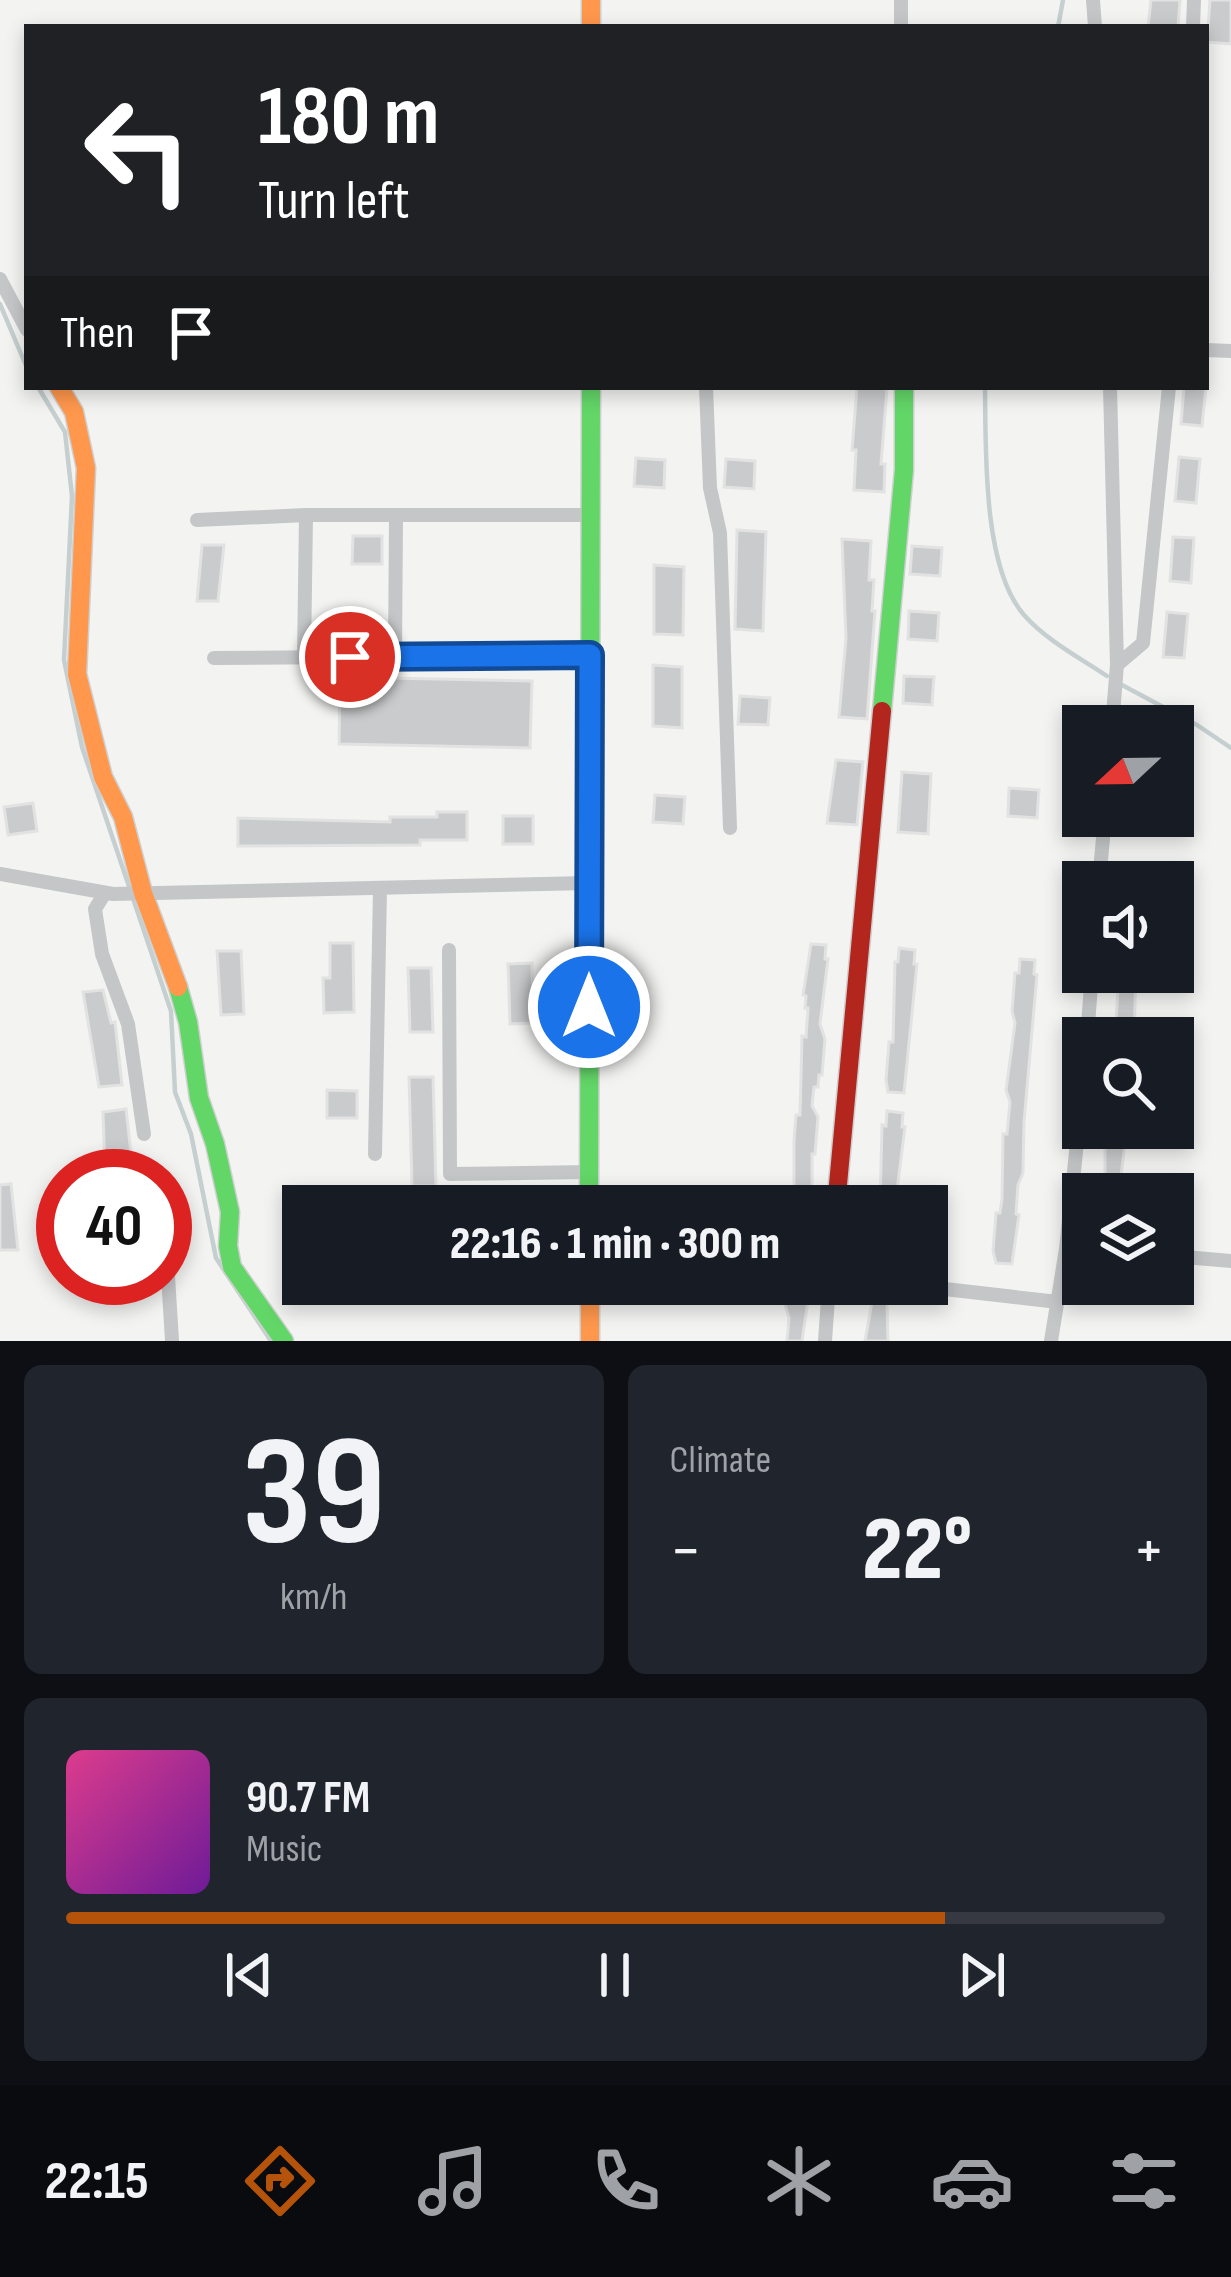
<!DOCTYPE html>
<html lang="en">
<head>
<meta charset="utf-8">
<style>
	:root { --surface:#171b24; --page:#20242c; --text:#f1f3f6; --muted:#9ea1a6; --line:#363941; --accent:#b45309 }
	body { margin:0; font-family:"Sofia Sans Condensed",sans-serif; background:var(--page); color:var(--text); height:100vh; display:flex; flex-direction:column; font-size:45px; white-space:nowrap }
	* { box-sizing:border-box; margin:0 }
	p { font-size:39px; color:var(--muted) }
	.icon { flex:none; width:66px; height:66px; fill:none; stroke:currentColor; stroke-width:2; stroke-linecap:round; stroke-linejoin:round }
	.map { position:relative; height:1341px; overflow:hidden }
	.side { display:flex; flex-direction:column; gap:24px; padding:24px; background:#0d0f14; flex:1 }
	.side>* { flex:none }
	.banner { position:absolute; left:24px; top:24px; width:1185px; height:366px; border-radius:0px; box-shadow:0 6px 18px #0003; background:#202124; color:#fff; overflow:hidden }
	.needle { width:78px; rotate:248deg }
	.tools { position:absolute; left:1062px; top:705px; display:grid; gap:24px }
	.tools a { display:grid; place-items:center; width:132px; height:132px; border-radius:0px; background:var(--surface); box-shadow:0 6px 18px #0003; font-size:60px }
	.speed { position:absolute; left:36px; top:1149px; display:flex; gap:24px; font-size:60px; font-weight:700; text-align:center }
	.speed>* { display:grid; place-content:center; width:156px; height:156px; border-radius:50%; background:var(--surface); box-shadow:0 6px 18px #0003; line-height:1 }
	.speed .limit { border:18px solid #d22; background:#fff; color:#111 }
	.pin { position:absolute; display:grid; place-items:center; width:102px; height:102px; color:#fff; margin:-51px; border:6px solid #fff; border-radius:50%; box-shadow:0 3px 12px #0007 }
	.me { position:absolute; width:132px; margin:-66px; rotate:0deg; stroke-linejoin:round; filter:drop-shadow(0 0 9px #0008) }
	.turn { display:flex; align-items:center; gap:42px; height:252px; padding:0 36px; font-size:54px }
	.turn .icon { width:156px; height:156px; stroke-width:2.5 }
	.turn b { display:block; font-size:84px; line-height:102px }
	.then { display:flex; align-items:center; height:114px; padding:0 36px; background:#0003; gap:24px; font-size:45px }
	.big { font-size:90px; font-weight:800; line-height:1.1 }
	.side .widget { flex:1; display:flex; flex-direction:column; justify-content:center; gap:18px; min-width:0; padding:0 42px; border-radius:18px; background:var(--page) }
	.side .dial { align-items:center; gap:0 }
	.dial b { font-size:156px; line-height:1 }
	.song { display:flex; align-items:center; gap:36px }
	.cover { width:144px; height:144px; border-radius:18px; background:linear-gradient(135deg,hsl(330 70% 55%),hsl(280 70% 35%)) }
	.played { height:12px; border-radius:6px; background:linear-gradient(90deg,var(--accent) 80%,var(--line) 80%) }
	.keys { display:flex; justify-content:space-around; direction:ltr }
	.heat { display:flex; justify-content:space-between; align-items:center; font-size:66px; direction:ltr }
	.side .tiles { flex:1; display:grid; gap:24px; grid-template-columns:1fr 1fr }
	.widget:last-child { grid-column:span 2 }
	.trip { position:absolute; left:282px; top:1185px; width:666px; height:120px; border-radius:0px; background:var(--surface); box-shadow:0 6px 18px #0003; font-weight:800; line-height:120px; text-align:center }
	.dock { display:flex; height:192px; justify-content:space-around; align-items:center; background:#090b0e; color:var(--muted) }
	.dock .icon { width:84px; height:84px }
	.dock .on { color:var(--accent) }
	.dock b { font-size:54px; color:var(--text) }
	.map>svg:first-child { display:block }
</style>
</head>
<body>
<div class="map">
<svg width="1231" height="1341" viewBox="0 0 1231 1341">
	<rect width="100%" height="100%" fill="#f3f3f2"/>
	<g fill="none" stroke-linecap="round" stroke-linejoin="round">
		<path stroke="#c5cfcf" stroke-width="4.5" d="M1058,27l5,-27
			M0,304l27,64
			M38,387l27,45 7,64 -8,164 18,87 89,264 4,81 16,42 25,124 55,83
			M985,387c1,61 -3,180 39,228 22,25 56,43 83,61
			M1122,685l75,40 34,23"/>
	</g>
	<path fill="#cacbcc" stroke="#e2e2e2" stroke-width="3" d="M1151,0h29l-2,27h-30z
		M1210,0h21v44l-24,-2z
		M857,387l30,2 -6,75h4l-1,28 -30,-2 2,-40h-4z
		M1184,387h22l-4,39 -21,-2z
		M1179,457l21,2 -4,44 -21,-2z
		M636,458l29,2 -1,28 -30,-2z
		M726,459l29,2 -1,28 -30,-2z
		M737,530l29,2 -3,99 -28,-2z
		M353,536h29v28h-30z
		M1173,537l21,1 -3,45 -21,-2z
		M842,539l29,2 -2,39h5l-2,31h3l-8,108 -28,-2 7,-79z
		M202,545h22l-6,56h-21z
		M912,546l30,2 -2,28 -30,-2z
		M654,565l30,2 -1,68 -29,-1z
		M909,611l30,2 -2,28 -29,-2z
		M1167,612l21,2 -4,44 -21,-1z
		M329,620h30v26h-30z
		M653,665l29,2v61l-29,-2z
		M904,676l30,1 -2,28 -29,-2z
		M340,677l192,4 -2,67 -191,-4z
		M740,696l30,2 -2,27 -30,-1z
		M836,760l27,2 -6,63 -30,-2z
		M902,772l29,2 -3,60 -30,-2z
		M1009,788l30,2 -2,28 -29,-2z
		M655,795l30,2 -2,27 -30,-2z
		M33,803l4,28 -29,4 -4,-28z
		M437,812h30v28h-47v5l-182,1v-28l152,4v-5h47z
		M503,816h30v28h-30z
		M330,943h23l1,69 -30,1 -1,-35h7z
		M811,944l15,1 -1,14h3l-8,65 5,15 -3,36h-3l-1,12h-4l-2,19 6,11 -3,37h-3v52h-23l1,-12 4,1v-54l2,-26h4l2,-79 4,1 2,-29h-3l1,-12 -3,-1z
		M899,948l16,2 -1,14h3l-13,129 -16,-1 -2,-12 3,-38h4l2,-80h3z
		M217,951h24l3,63 -23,1z
		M1020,959l15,1 -1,14 3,1 -13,147 -1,51 -5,12 -2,29 3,1 -7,49 -16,-1 -3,-12 3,-38h4l2,-14 1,-65h4l3,-32 -4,-12 9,-67 -3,-12 3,-38h4z
		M532,963l1,60 -23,1 -2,-60z
		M408,968h23l2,64h-23z
		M1119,972h17l-2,65 -4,1h-16l-3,-4 1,-13h4z
		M103,990l8,33 4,-1 7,63 -23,2 -16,-95z
		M409,1077h24l3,109h-24z
		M327,1090l30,1v27h-30z
		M126,1109l7,62 -28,3 -2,-62z
		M887,1111l16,2 -1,14h3l-10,79h-15l2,-81 4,1z
		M1105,1128h22l-7,55 3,1v10h-23l1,-12h4z
		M11,1184l7,66h-18v-65z
		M790,1284h16v9l3,1 -7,47h-15l2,-23 -4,-13z
		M872,1302l15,1 1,38h-23z"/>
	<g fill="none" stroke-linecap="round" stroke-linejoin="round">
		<g stroke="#cecfcf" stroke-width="21">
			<path id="fast" d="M882,711l22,-241v-83
				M178,987l10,35 11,76 16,46 15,68 -2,34 4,21 52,74
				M589,1206l2,-819"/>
		</g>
		<g stroke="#cecfcf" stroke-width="21">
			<path id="slow" d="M591,0v27
				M59,387l15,25 12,56 -9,206 26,103 20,40 20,76 35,94
				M590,1284v57"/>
		</g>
		<g stroke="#cecfcf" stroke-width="21">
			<path id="jam" d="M836,1206l46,-495"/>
		</g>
		<path stroke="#c4c6c7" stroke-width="14" d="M901,0v27
			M1093,0l2,27
			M1193,27l1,-27
			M0,279l27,51
			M1206,350l25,1
			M706,387l4,101 10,45 10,295
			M1110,387l7,278 -5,61
			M197,520l109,-5h285
			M304,657l2,-142
			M395,657l1,-142
			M214,658l376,-3
			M1117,665l26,-22 26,-256
			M0,874l113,20 476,-11
			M1099,882l6,-66
			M105,893l-10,16 7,45 26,70 16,110
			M449,950l1,224 139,-2
			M1087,1038l5,-66
			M375,1154l5,-266
			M1173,1256l58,5
			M168,1276l4,65
			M901,1284l157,18
			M825,1341l4,-57
			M1051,1341l15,-92 17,-165"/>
		<use href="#fast" stroke="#63d668" stroke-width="18"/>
		<use href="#slow" stroke="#ff974d" stroke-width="18"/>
		<use href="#jam" stroke="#b3261e" stroke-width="18"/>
	</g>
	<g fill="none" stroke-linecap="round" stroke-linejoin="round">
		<g stroke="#114b97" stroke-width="30">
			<path id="route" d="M350,657l240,-2 -1,352"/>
		</g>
		<use href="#route" stroke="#1a73e8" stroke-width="21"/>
	</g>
</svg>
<div class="tools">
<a><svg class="needle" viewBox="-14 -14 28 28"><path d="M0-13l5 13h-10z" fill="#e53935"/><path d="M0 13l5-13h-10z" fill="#9ea1a6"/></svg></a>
<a><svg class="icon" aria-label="sound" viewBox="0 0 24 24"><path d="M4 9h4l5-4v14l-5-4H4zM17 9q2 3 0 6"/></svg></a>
<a><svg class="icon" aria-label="search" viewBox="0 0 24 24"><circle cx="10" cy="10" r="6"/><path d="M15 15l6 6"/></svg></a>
<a><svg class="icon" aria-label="layers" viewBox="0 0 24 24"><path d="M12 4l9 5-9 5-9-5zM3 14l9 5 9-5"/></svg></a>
</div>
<div class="speed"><div class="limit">40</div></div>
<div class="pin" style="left:350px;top:657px;background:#d93025"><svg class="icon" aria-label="arrive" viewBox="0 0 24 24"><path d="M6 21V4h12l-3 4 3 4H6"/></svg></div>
<svg class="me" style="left:589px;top:1007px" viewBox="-20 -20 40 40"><circle r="17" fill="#1a73e8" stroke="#fff" stroke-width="3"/><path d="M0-11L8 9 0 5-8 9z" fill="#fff"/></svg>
<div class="trip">22:16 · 1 min · 300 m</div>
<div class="banner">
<div class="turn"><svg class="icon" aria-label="left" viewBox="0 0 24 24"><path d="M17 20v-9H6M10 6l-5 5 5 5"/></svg><div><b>180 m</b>Turn left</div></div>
<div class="then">Then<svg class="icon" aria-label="arrive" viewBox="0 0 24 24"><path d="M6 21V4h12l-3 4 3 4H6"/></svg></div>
</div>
</div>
<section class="side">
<div class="tiles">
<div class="widget dial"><b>39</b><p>km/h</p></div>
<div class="widget"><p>Climate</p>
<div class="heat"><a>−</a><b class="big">22°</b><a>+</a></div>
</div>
<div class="widget">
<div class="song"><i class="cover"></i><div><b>90.7 FM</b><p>Music</p></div></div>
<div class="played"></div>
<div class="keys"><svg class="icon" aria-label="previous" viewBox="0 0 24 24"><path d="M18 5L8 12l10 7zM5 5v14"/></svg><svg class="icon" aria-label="pause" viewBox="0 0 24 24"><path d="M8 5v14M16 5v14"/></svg><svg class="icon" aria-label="next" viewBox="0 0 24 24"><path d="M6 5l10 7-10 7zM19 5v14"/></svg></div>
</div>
</div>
</section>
<nav class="dock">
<b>22:15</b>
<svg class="icon on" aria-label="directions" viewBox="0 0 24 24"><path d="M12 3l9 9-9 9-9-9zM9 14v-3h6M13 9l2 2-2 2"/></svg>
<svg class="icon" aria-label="music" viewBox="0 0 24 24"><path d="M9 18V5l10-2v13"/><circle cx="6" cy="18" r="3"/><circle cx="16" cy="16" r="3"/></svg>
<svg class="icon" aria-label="phone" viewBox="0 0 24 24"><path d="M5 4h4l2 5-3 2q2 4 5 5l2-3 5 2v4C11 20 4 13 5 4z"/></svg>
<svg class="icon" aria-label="climate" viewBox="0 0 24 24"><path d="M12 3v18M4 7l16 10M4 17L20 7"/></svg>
<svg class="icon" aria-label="car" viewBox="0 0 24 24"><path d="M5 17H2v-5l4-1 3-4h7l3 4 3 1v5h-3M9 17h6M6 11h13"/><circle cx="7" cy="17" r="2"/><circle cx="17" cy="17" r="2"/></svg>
<svg class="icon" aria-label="filters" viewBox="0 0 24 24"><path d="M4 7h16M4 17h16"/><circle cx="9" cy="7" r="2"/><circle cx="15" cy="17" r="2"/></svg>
</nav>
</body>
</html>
